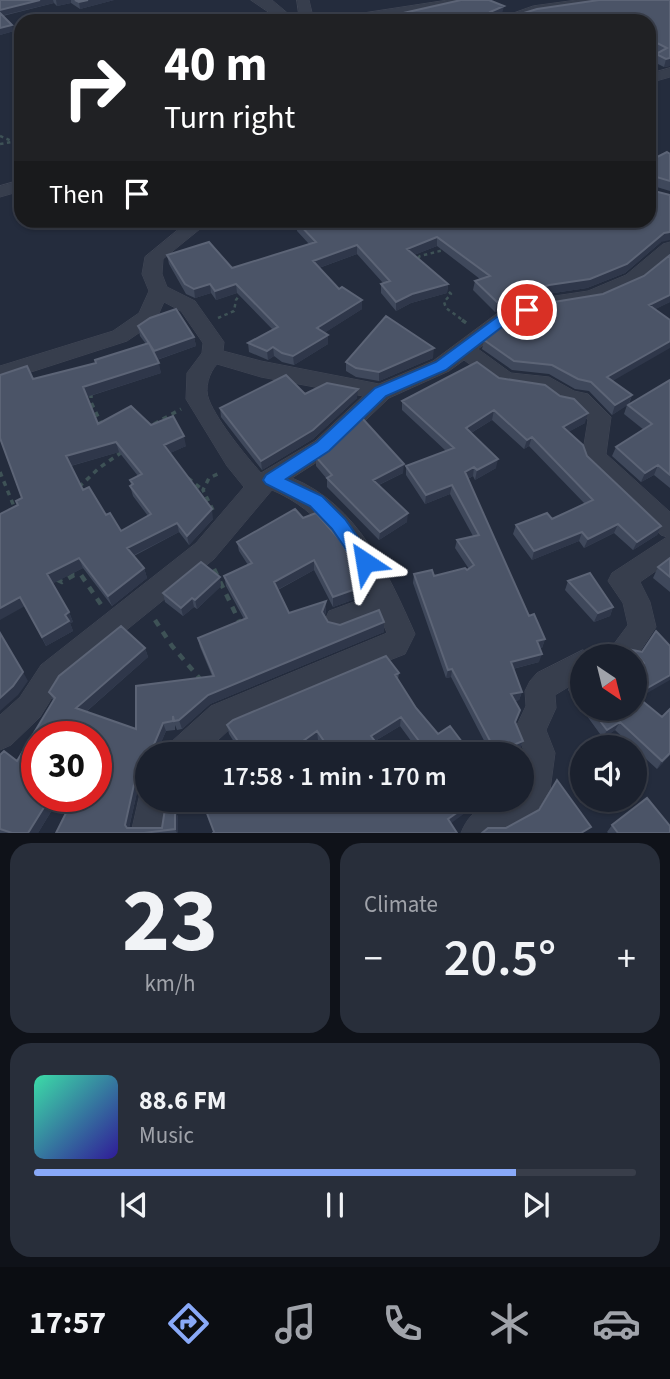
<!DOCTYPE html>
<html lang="en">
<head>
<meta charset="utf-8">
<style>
	:root { --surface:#1b212e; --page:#282e3a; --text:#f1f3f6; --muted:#a0a3aa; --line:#393e4a; --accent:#89a9f8 }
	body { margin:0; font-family:"Source Sans 3",sans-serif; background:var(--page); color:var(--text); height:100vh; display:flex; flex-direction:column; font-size:26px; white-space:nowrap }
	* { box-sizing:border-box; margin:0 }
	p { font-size:23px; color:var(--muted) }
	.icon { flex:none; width:38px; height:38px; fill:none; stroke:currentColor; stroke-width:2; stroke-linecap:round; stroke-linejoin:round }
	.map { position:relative; height:833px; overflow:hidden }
	.panel { display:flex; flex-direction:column; gap:10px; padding:10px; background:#0f1219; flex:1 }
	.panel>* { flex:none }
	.top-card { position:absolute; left:14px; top:14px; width:642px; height:214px; border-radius:21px; box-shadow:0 2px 5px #0004,0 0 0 2px var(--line); background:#202124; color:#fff; overflow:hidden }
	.needle { width:46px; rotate:145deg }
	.fabs { position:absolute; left:570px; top:644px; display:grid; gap:14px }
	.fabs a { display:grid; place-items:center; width:77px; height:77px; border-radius:50%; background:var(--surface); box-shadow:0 2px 5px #0004,0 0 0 2px var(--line); font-size:35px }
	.speed { position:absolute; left:21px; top:721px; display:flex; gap:14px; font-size:35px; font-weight:700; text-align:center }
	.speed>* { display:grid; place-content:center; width:91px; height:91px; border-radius:50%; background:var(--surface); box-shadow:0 2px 5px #0004,0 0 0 2px var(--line); line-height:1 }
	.speed .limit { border:10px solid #d22; background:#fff; color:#111 }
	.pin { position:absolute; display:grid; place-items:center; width:60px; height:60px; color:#fff; margin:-30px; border:4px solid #fff; border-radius:50%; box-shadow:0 2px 7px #0007 }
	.me { position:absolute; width:77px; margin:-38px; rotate:327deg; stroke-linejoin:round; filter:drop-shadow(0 0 5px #0008) }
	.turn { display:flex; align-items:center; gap:24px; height:147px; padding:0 35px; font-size:32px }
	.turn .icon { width:91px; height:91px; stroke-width:2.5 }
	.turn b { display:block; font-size:49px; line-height:60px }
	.then { display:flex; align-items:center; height:66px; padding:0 35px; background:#0003; gap:14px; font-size:26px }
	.big { font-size:52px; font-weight:600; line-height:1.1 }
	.panel .widget { flex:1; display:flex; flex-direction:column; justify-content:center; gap:10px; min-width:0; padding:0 24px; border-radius:21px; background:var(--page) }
	.panel .dial { align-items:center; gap:0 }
	.dial b { font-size:91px; line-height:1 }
	.song { display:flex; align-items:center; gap:21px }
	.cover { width:84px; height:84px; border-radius:10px; background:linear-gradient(135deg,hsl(160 70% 55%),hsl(250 70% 35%)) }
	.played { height:7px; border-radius:4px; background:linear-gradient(90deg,var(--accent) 80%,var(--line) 80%) }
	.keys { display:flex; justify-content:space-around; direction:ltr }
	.heat { display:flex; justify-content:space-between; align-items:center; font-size:38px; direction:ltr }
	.panel .tiles { flex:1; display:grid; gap:10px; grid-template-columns:1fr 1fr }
	.widget:last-child { grid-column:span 2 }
	.trip { position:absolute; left:135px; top:742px; width:399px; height:70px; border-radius:35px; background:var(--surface); box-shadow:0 2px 5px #0004,0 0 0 2px var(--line); font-weight:600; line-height:70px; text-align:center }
	.dock { display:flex; height:112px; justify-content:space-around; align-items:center; background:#0b0d12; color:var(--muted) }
	.dock .icon { width:49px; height:49px }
	.dock .current { color:var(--accent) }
	.dock b { font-size:32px; color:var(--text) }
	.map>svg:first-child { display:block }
</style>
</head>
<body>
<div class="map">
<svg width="670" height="833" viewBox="0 0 670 833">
	<rect width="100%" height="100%" fill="#242c3d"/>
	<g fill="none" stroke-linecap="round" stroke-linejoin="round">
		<g stroke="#414756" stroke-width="1">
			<path id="street" d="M251,0h21l25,21h-15z
				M297,0h12l5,21h-14z
				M448,0h21c-20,17 -109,21 -138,21l7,-4z
				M577,0h34l-6,4 -70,10 -23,7h-21l42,-15z
				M670,68v9l-21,6v-9z
				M21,180v11l-21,6v-11z
				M190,220h21l-48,39 -1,15 5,13 28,14 29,41 -1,9 38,10 118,23 54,-23 66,-49 49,-15 40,-6 38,-16 37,-31 7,-2v16l-30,25 -41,18 -48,8 -38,13 -35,27 33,24 38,4 25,14 14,3 23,23 -5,37 64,58v49l-30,21 10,20 6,25 -21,32v-3h-30l23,-31 -5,-22 -15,-22 4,-8 55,-36 -6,-2 -75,-72 -4,-6 6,-37 -15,-14 -14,-3 -15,-11 -46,-7 -34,-25 -15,11 -60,27 -58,55 -39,25c65,26 96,95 123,156l-10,20 -99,39 -73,33 -30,28h-37l4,-11 41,-37 176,-73 -7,-17 -41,16 -10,-3 -4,-9 4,-9 41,-15c-25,-46 -49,-85 -98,-106l-58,69 -153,124 -21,34 -29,28 -11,5v-35l20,-18 21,-32 155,-122 48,-56 -17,-21 -41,-67 1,-26 15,-20 1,-10 -22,-32 -17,-9 -9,20 -28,19 -127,41v-16l113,-35 26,-18 10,-22 -7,-17 3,-17zM217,364l44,13 102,19 -48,45 -54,32c-16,-18 -43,-51 -52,-73 -5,-12 0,-27 8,-36z
				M583,650l11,6h-11v22l-28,17 1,13 -10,22 9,23 -5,37 -16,25 -32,18h-41c11,-28 32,-33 61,-33l3,-47 -10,-24 11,-23 -1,-15 5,-10 7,-8z
				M147,786v14h21l-5,33h-32l10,-44z"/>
		</g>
		<path stroke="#3e5256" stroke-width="2.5" stroke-dasharray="3.5 3.5" stroke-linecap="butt" d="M0,136l14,6 7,-1
			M0,144l12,-2
			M422,264l-4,-6 2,-2 24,-6
			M444,287l7,7 -7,8 2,6 18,13
			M218,318l16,-7 2,-11 5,-7"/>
		<path stroke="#3e5256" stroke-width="3.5" stroke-dasharray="5 5" stroke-linecap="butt" d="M462,320l7,5
			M91,393v9l11,23
			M154,424l27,-15
			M0,472l15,37
			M188,478l15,12
			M79,487l20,-19 23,-16
			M213,510l-10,-20 6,-12 11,-5"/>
		<path stroke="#3e5256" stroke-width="4.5" stroke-dasharray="7 7" stroke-linecap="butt" d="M214,569l27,56
			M56,579l6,3 12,-7h7l21,31
			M155,620l17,26 29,34"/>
		<use href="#street" fill="#373e4d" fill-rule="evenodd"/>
	</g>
	<path fill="#3f485b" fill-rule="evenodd" d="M0,0h114l-34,9 -9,-6 -14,3 -3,-3 -51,13 11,15 -14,4z
		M670,0v66l-6,1 -10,-5 2,-8 2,-1 -9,-5v-27h-250v-7h103l-4,2h16z
		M670,154v37l-20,-6v5l11,52 -36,31 -38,15 -40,6 -52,18 -22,-22 2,-9 5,-2 -43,-33 -23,9 34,29 -1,9 -36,10 -15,8 -15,-18v-9l2,-1 -26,-29 -38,14 20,21 23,11v9l-38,24 4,11 -34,21 -12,-3 -8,-6 -6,4 -19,-8 -1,-9 25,-13 -36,-37 -21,7 -5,-7 -16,5 -9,-4 -17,-30 -2,-9 65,13 77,-24 -12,-13v-9l-1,-2h353v-59z
		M644,276l26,26 -15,7 -42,72 19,14 -3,9 41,-24v108l-16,-13 -13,7 -29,-26 4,-9 28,-17 -20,-16 3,-9 -15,10 -23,-24 -14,-2 -26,-15 -37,-4 -30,-21 2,-9 119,-46z
		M138,326l56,11 2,9 -39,14 4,13 -74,24 11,27 53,1 35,21 -16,7 43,66 -24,26 -10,-13 -45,24 10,12 3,10 -35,28 -29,-38 -30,15 16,29 4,10 -3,1 3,8 -27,15 -21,-40 -7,-101 4,-7 11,-119 62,-16 51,-19 -6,-8zM119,452l19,24 -8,4 1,5 -1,1 3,10 15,20 -27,15 -38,-41 -12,-24z
		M433,358l-54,23 -23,-4 -10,-6v-9z
		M499,378l86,45 -17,9 19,24 74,70 -4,9 -24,15 -19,-17 -30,15 -5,-7 -47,19 -19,-26 3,-9 36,-6 33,-15 -56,-58 -5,3 -32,-29 -21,13 25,35 -21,12 -2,-4 -5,3 61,137 16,23 -3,9h-2l-1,14 -26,7 9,23 -3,8 -4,1v22l8,18 -3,7 -13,6h-16l-40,-77 -5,1 -33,-95 1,-9 20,2 33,-6 2,-1 -14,-21 2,-8 16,-4 -23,-42 -25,10 -19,-29v-9l40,-15 -44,-41v-9z
		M305,394l52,4 -44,41 -51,31 -41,-53 -1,-9z
		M316,457l87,16 -24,12 28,37 -28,18 -52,-53v-8l-11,-13z
		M295,509l72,76 -1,10 -33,12 -19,-37 -36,20 11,23 37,-12v9l-1,6 3,6 12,3 44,-3v10l-174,72 -28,25 -5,1 -2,-5v5l-9,1 -10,23h-9v30l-9,4 -9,40h33l7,-17 6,-1 3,7v16h-122l15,-30 -11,-6 -22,36h-38v-78l17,6 36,-61 -4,-8 96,-44 3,9 -62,55 50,17 76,-53 -12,-29 -2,-9 46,-19 -18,-33 -2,-10 24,-11 -9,-14 -2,-9zM37,737l59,59h-59z
		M670,558v34l-17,-14 5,-11z
		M568,581l45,26 -3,9 -16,6 -29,-32z
		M221,586l-24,23 -3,-2 -11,9 -18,-14 -2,-9z
		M656,631l-17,67 23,19 8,-8v46l-13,14 -22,-20v-2h-2l-18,-17 -12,8 -35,-48 3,-8 12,-7v34h52l2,-41 -2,-2v-10h-5l3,-6 9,2z
		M399,673l-1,6 18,29 22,26 33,20 -51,-1 -20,-27 -25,15 10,13h-57l-10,-14 -78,11 -11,-17 -2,-9z
		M612,825l58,8h-62l-1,-1z"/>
	<path fill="#2f374a" d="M40,0h13l1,3 -54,13v-6z
		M56,0h15v3l-14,3z
		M88,0h26l-34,9 -1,-7z
		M504,6l-2,8 -13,6 1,-8z
		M12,25l2,6 -14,4v-7z
		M670,58v8l-6,1 2,-8z
		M670,232v8l-9,2 -36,31 -38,15 -40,6 -52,18 2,-10 167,-69z
		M437,237v9l-31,12 1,-9z
		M357,245v9l-44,16v-9z
		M210,284l1,9 -16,5 -1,-9z
		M236,284l1,9 -21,7 -1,-9z
		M448,284l-1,9 -36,10 -15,8v-9l16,-8z
		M670,295v7l-24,12 3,-9z
		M362,300v9l-44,28 -1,-9z
		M328,335v9l-34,21 -1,-9z
		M194,337l2,9 -40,14 -2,-9z
		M670,341v7l-66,38 3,-9z
		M273,347l1,9 -6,4 -1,-9z
		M434,348l-1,10 -54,23v-9z
		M159,363l2,10 -75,24 -3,-10z
		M358,389l-1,9 -44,41 -51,31 -1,-9z
		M632,395l-4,10 -16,10 3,-10z
		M494,410l-2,10 -28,17 2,-9z
		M588,413l-3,10 -24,13 2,-9z
		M184,436l2,10 -20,9 -2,-10z
		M532,437l-3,9 -5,3 3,-9z
		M116,442l3,10 -49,14 -4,-10z
		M498,459l-2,9 -21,12 2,-10z
		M404,464l-1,9 -31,15 1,-8z
		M658,465l-4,10 -13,7 4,-9z
		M474,467l-1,9 -9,5 1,-9z
		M452,485l-2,9 -25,10 1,-9z
		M212,509l1,10 -24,26 -2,-9z
		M408,513l-1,9 -28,18 1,-8z
		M177,523l2,9 -49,25 -3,-9z
		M618,524l-4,9 -30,15 4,-9z
		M661,526l-4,9 -24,15 4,-8z
		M582,532l-3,9 -47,19 2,-9z
		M79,558l4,10 -31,16 -5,-10z
		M314,560v10l-39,21 -1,-9z
		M144,568l3,10 -35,28 -4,-10z
		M220,577l1,9 -24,23 -2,-9z
		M367,585l-1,10 -33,12v-10z
		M20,597l5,9 -25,14v-12z
		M192,598l2,9 -11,9 -2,-8z
		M326,601v9l-3,11 -1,-9z
		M613,607l-3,9 -16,6 4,-9z
		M69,612l4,10 -3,1 3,8 -27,15 -4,-9z
		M384,622v10l-174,72 -28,25 -3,-9 29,-25z
		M545,639l-3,9 -8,2 3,-9z
		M145,648l3,9 -68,60 -4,-9z
		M542,654l-3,8 -31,8 3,-8z
		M452,669l-1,8 -5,1 2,-8z
		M23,672l5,9 -10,14 -18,16v-13z
		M670,675v5l-35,20v-5z
		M522,692l-3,8 -10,2 2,-8z
		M401,717l-1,9 -30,18 1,-8z
		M620,722l-5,8 -12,8 4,-8z
		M163,723l3,8 -10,23h-6z
		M317,731l1,9 -21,14h-12z
		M523,741l-3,7 -13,6h-12l1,-2z
		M670,753v2l-13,14 5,-8z
		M147,768v16l-9,4 -10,44 -3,-7 10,-45z
		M51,796l9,1 -22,36h-10z
		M475,800h5v2l-34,25 2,-8z
		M483,800h13l-14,5z
		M175,810l3,7v16h-1l-2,-4z"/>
	<path fill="#4b5467" stroke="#5c6476" stroke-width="2" fill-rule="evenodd" d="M0,0h40l-40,10z
		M75,0h13l-9,2z
		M461,0h28l15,6 -14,6 2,4h22l23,-7 62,-9h71v58l-4,1 -10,-5 11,-6 -18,-9v-18h-239l-11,-7z
		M0,13l12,12 -12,3z
		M667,152l3,2v27l-20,-6v15l20,5v37l-6,1 -37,31 -37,15 -41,6 -52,17 -22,-21 15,-5 -53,-39 -30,12 41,35 -36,10 -16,8 -15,-18 9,-3 -33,-36 -44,16 26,28 3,-2 20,13 -45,28 11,7 -35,21 -11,-3 -9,-6 -6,4 -19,-8 30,-16 -42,-43 -21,7 -5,-7 -16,5 -9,-5 -18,-29 42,-13 23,26 84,-26 -19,-20 4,-2h348v-59z
		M670,255v40l-21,10 21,15v21l-63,36 25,18 -17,10 -24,-23 -13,-3 -26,-14 -38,-4 -30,-21 32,-25 38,-13 49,-8 41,-18z
		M176,309l18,28 -40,14 -16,-25 12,-8z
		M386,316l48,32 -55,24 -23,-4 -10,-6z
		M149,343l10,20 -76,24 15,37 33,-18 20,19 22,-9 11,20 -20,9 48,64 -25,27 -10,-13 -50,25 17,20 -36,28 -29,-38 -32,16 22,38 -4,3 4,6 -27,16 -22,-40 -20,11v-94l18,-9 -2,-4 6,-3 -22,-60v-63l27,-9 6,13 63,-16 -1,-3zM116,442l26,32 -12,6 3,4 -3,2 21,28 -30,17 -11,-18 -4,2 -17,-28 -6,3 -17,-34z
		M477,362l22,16 46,7 15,11 14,3 14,14 -25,14 20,18 4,11 74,70 -24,16 -19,-18 -30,15 -6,-7 -48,19 -18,-26 31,-12 5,6 41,-19 -61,-63 -5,3 -33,-30 -28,18 32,31 -21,11 -3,-3 -9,5 64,144 5,-2 11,25 -8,2 5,13 -31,8 11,30 -11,2 9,16 -5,12 8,19 -27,11 -44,-83 -4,1 -34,-96 18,-4 2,6 31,-8 2,2 7,-5 -17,-25 22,-5 -27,-50 -26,10 -20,-29 48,-18 -52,-47z
		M286,375l19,19 22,-11 31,6 -45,41 -52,31 -41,-53z
		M670,380v95l-12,-10 -13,8 -29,-26 36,-23 -24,-19z
		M362,418l42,46 -31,16 35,33 -28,19 -53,-54 5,-3 -16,-18 17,-11z
		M295,509l8,9 13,-5 23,26 28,46 -34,12 -19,-37 -40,22 15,31 37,-12 -4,11 6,10 12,3 39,-15 5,12 -176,73 -29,25 -5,1 -1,-5v5l-10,2 -13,31h-3v14l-3,7 -9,5 -10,45 2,3h35l4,-25v8l9,-1v19l-31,4h-88l17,-34 -4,-3h27v-59h-59v59h14l-23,37h-16l-12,-4v-74l4,-4 13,10 38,-63 -6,-6 10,-16 62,-50 24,22 -69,60 60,21v-43l78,-10 -16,-38 49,-20 -23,-42 28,-13 -15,-21z
		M670,558v19l-12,-10z
		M201,562l19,15 -25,23 -3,-2 -11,10 -18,-15z
		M590,573l23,34 -15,6 -30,-32z
		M656,631l14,15v29l-35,20v-25l9,-7 -11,-13 9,2z
		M0,633l23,39 -10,14 -13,12z
		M386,656l13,17 -4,2 21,33 22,26 12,-8 21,28h-54l8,-5 -24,-32 -30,19 14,18h-52l-16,-23 -32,23h-52l11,-4 -17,-25 6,-5z
		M583,675v22l-12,-15z
		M635,695l27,22 8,-8v44l-8,8 -42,-39 -13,8 -16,-21h44z
		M557,780l34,47 -10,6h-99l6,-5h18l33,-18z
		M647,798l23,28v7h-52l-6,-8z
		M202,800h65l1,1 3,-1h204l-27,19 9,14h-244l1,-1z"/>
	<path fill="#1a73e8" stroke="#114b97" stroke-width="2" d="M527,305l8,5 -24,10 -65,50 -60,26 -57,55 -43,28 36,17 23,23 26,37 3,6 -3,5 -6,3 -7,-3 -26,-38 -22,-23 -44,-22 -3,-4 3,-5 51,-33 58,-54 61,-26 65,-48z"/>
</svg>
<div class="fabs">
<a><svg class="needle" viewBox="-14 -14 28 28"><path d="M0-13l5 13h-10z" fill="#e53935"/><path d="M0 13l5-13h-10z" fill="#a0a3aa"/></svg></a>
<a><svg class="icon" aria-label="sound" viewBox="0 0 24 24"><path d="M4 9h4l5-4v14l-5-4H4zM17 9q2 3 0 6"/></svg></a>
</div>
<div class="speed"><div class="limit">30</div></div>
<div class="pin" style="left:527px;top:310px;background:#d93025"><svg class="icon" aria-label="arrive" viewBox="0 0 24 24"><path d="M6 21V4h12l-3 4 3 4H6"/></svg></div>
<svg class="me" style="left:365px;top:562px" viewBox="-20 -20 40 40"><path d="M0-17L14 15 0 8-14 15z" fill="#1a73e8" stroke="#fff" stroke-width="4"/></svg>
<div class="trip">17:58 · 1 min · 170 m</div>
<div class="top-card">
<div class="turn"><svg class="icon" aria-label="right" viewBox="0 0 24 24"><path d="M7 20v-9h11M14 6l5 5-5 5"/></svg><div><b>40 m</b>Turn right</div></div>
<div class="then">Then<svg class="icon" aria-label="arrive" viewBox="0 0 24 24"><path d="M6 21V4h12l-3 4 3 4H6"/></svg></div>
</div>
</div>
<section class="panel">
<div class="tiles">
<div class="widget dial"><b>23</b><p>km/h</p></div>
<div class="widget"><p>Climate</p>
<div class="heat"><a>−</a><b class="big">20.5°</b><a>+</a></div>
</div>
<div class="widget">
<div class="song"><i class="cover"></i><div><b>88.6 FM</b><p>Music</p></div></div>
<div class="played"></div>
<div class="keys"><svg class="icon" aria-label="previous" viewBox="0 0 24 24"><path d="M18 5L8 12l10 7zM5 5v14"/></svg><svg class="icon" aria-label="pause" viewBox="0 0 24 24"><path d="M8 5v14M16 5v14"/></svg><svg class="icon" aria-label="next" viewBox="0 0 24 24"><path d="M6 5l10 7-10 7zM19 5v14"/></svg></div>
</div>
</div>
</section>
<nav class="dock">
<b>17:57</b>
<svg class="icon current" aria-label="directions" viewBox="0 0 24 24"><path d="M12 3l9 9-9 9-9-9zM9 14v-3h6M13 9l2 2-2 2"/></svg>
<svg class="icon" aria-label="music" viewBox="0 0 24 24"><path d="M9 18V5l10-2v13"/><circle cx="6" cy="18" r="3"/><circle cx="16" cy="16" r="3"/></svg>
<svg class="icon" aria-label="phone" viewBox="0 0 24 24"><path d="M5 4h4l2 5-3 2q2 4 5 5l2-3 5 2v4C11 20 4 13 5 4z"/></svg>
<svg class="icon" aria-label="climate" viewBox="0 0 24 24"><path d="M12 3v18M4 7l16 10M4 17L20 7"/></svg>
<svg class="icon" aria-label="car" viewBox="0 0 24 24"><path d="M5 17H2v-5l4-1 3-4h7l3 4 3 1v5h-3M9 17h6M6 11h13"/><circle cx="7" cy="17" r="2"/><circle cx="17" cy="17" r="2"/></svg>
</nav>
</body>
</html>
